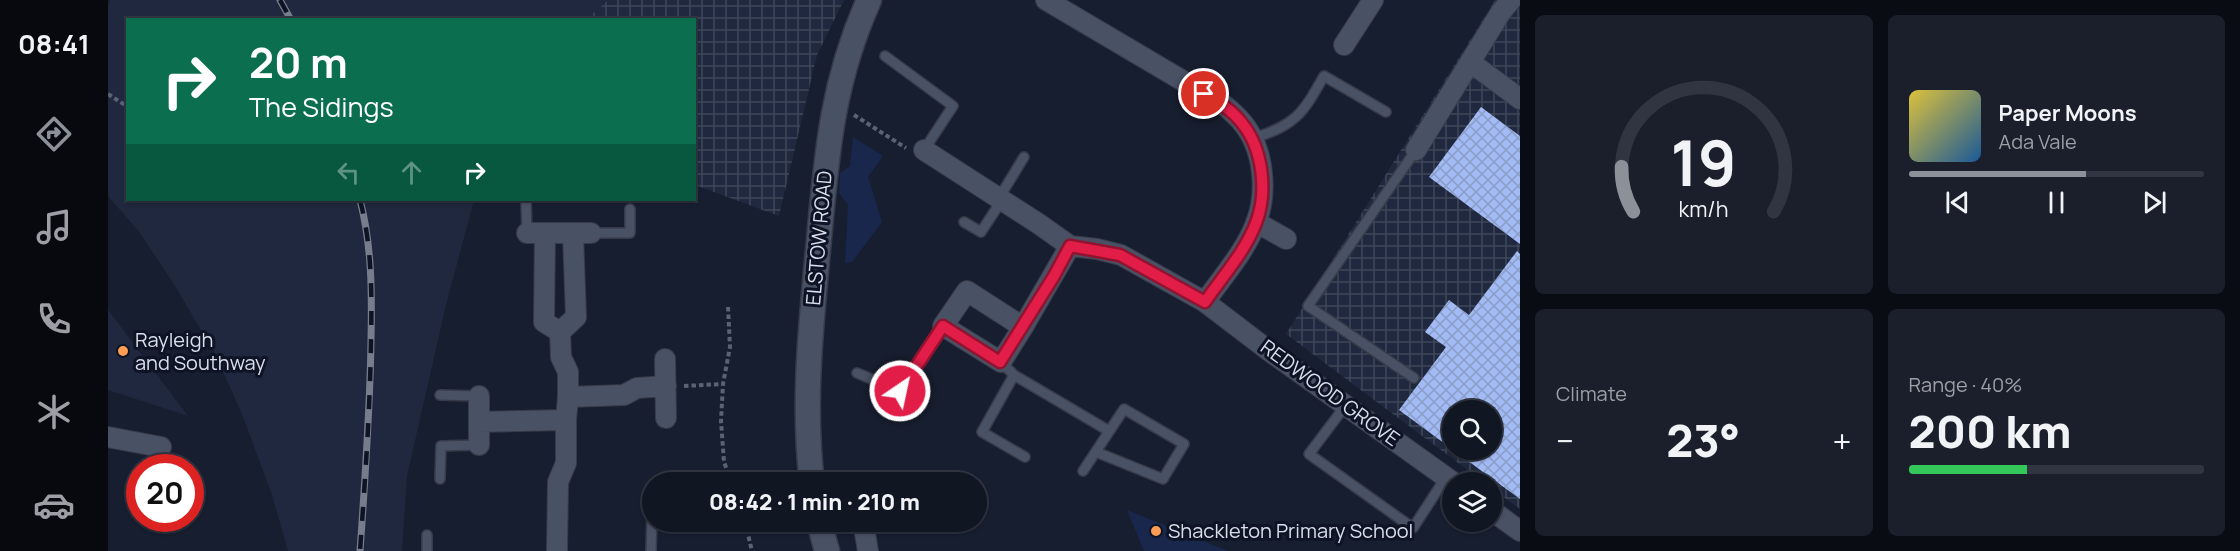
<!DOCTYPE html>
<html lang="en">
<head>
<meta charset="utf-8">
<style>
	:root { --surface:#111623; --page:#1a1f2b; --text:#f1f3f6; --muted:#9c9fa6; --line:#303541; --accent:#8c9099 }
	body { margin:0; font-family:Manrope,sans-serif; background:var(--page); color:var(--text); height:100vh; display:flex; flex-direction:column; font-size:22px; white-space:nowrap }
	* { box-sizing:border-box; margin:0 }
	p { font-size:20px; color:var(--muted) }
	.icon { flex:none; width:33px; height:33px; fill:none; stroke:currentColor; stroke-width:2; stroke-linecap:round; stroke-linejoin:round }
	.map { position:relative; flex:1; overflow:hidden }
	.panel { display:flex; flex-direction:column; gap:15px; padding:15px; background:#090c13; width:720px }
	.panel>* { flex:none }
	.banner { position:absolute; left:18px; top:18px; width:570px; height:183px; border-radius:0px; box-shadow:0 2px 4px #0004,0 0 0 2px var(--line); background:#0b6e4f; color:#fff; overflow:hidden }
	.fabs { position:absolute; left:1334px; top:400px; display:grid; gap:12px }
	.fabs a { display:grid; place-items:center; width:60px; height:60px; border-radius:50%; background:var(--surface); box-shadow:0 2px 4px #0004,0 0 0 2px var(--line); font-size:30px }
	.speed { position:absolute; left:18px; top:454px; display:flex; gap:12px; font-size:30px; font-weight:700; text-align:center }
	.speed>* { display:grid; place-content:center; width:78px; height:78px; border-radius:50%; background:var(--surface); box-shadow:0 2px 4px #0004,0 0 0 2px var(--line); line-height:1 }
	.speed .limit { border:9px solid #d22; background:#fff; color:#111 }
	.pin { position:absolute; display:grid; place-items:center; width:51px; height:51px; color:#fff; margin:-26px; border:3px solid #fff; border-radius:50%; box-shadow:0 2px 6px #0007 }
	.me { position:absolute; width:66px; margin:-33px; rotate:34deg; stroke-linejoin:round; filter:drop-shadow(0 0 4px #0008) }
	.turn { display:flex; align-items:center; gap:21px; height:126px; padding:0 24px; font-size:27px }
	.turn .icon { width:78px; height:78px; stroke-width:2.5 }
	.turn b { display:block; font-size:42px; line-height:51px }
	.lanes { display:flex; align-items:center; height:57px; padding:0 24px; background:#0003; justify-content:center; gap:30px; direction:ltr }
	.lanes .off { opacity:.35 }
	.big { font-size:45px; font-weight:800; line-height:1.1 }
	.panel .card { flex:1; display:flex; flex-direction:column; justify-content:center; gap:9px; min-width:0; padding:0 21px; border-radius:9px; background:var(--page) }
	.panel .dial { align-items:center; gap:0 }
	.dial svg { height:156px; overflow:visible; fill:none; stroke:var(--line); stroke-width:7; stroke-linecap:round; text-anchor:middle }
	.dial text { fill:var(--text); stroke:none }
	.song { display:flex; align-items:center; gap:18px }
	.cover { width:72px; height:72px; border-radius:9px; background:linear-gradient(135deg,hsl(50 70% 55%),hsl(210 70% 35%)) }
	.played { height:6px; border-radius:3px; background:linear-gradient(90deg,var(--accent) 60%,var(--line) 60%) }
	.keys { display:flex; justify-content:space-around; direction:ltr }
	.heat { display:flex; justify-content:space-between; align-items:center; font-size:33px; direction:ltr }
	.charge { height:9px; border-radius:4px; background:linear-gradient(90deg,#34c759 40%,var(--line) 0) }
	.panel .tiles { flex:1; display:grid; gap:15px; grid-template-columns:repeat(2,1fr) }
	.trip { position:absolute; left:534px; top:472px; width:345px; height:60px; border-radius:30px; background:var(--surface); box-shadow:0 2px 4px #0004,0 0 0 2px var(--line); font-weight:800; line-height:60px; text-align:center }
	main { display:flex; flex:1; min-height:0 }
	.tab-bar { display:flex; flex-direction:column; width:108px; justify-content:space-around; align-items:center; background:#07090e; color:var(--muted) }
	.tab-bar .icon { width:42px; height:42px }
	.tab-bar .current { color:var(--accent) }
	.tab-bar b { font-size:27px; color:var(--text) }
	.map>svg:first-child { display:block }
</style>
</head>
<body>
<main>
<nav class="tab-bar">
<b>08:41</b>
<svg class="icon current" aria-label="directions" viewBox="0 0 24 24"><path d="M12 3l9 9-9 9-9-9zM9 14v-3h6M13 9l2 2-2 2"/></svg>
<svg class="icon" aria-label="music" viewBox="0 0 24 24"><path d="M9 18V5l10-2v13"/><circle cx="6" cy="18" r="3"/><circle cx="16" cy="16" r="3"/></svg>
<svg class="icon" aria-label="phone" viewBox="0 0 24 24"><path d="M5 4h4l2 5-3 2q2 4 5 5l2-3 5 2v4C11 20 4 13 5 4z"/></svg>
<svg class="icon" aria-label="climate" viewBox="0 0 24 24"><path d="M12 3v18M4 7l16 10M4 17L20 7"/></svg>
<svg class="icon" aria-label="car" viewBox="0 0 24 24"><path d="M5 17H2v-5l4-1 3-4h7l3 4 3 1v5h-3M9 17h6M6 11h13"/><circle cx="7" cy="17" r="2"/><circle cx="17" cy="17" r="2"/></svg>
</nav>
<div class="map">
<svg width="1412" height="551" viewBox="0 0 1412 551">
	<defs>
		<pattern id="industrial-grid" width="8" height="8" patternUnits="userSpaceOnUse" patternTransform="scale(1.5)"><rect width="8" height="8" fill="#1f283e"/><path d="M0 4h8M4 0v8" fill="none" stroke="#3f475a"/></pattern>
		<pattern id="building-cross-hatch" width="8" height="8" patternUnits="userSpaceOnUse" patternTransform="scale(1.5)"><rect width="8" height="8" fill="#a3bbf4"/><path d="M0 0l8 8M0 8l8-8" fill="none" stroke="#8a9dc8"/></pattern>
	</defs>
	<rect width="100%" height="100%" fill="#171e2f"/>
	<path fill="#1f283e" d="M2,0h498l-21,20h-459v180h346l-28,105 -39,171 -5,75h-114l-16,-56 -30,-81 -28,-62 -39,-66 -35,-53 -32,-37v-191z
		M0,310l1,1 79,105 -80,-26z"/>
	<path fill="url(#industrial-grid)" fill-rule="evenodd" d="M500,0h236l-27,55 -38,161 -84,-31 -1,-165 -107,-1z
		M1387,0h25v509l-29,-21v-5h-6l-199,-149zM1344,411h39v39h-39z"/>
	<path fill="#1a274c" d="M745,137l30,19 -15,21 14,45 -30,40 -7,1 3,-58 -9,-12 1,-20 10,-7z
		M1019,510l101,41h-84z"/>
	<path fill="url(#building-cross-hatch)" d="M1373,107l39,29v108l-91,-67z
		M1409,251l3,3v245l-67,-49h38v-39h-39v38l-53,-39 47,-63 -21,-15 24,-32 20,15z"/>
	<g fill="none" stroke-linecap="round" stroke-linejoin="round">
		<g stroke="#373b49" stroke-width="12">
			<path id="service" d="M777,56l68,50 -29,44
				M1144,139c14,-5 29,-10 40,-19 14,-10 23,-29 32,-44l62,36
				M891,198l25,-41
				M418,200l1,33
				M856,222l17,10 21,-32
				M483,233h39v-24
				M893,362l13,13 95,56
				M749,373l43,18 43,-65
				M906,375l-32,57 43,25
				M1306,378l-106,-72 108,-156
				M332,395l39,1
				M1238,405l-37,49 104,74 33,-51
				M975,471l41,-62 60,35 -21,35 -67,-27
				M332,479l1,-33 38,-1
				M319,535v16
				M543,551l1,-34"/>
		</g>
		<g stroke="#373b49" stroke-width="22">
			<path id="minor" d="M938,0l178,105c6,5 12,10 17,16 23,26 27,71 15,102 -11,29 -34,54 -51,79
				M1236,45l29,-45
				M1362,62l50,37
				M816,150l115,74 31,22 27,3 24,6 84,47 63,48 186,133
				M1308,150l85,-138 10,-12
				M1148,222l30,17
				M419,233h64
				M437,233l-1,89 16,10 1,25 7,15v25l-2,23v43l-8,19 -1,69
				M859,291l56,36 -22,35 -58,-36z
				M915,327l47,-81
				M452,332l16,-15 -3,-83
				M557,359l1,59
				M460,397l56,-2 13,-7 29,-2
				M371,422l87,-2
				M0,437l53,10
				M371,445v-49
				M1383,510l29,21
				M755,522l5,29"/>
		</g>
		<g stroke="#373b49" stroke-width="27">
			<path id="tertiary" d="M704,483c-9,-75 -2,-148 5,-222 9,-95 12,-172 52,-261
				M711,522l8,29"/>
		</g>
		<path stroke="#5b6271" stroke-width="4" stroke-dasharray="4.5 3" stroke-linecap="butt" d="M0,94l20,13
			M746,115l52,33
			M620,307l2,40 -7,37 -2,37 3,41 8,21
			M576,386l39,-2
			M637,522l7,29"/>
		<use href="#service" stroke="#495165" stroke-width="9"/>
		<use href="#minor" stroke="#495165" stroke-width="20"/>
		<use href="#tertiary" stroke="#495165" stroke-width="24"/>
		<g stroke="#777d8c" stroke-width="7">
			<path id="rail" d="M172,0l11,20
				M252,200c12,46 12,93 11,141 -1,70 -6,140 -11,210"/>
		</g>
		<use href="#rail" stroke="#0e1425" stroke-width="4.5" stroke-dasharray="14" stroke-linecap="butt"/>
	</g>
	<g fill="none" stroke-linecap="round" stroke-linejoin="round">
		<g stroke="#92132f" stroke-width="15">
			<path id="route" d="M792,391l43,-65 57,36 54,-86 16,-30 50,9 85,47c17,-25 40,-50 51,-79 12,-31 7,-75 -15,-101 -10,-13 -23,-20 -37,-28"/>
		</g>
		<use href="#route" stroke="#e11d48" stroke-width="10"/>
	</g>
	<g fill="#fc9d53" stroke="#0e1425" stroke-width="2">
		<circle cx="15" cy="351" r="6"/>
		<circle cx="1048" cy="531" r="6"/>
	</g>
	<g text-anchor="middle" stroke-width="6" stroke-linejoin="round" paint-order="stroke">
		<g font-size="20" fill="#d9deea" stroke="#0e1425">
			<text transform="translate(711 238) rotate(-85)" y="7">ELSTOW ROAD</text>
			<text transform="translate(1222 393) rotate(36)" y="7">REDWOOD GROVE</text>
		</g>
		<g font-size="20" fill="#d9deea" stroke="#0e1425" text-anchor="start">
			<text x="27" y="347">Rayleigh<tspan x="27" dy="23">and Southway</tspan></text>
			<text x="1060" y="538">Shackleton Primary School</text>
		</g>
	</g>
</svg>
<div class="fabs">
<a><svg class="icon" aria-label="search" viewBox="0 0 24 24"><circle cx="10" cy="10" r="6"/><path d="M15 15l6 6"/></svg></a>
<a><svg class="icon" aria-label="layers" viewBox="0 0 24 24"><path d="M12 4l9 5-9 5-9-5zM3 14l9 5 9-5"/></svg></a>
</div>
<div class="speed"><div class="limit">20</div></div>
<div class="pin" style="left:1096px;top:94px;background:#d93025"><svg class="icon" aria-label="arrive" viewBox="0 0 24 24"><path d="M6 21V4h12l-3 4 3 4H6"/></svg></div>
<svg class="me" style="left:792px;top:391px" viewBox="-20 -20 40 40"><circle r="17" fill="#e11d48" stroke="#fff" stroke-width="3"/><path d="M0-11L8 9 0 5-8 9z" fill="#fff"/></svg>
<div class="trip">08:42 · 1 min · 210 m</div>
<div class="banner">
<div class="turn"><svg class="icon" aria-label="right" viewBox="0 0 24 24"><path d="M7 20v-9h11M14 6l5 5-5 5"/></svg><div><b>20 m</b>The Sidings</div></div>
<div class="lanes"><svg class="icon off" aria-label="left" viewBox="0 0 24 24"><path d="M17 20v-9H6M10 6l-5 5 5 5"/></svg><svg class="icon off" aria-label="ahead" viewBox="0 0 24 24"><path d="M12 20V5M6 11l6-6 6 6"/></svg><svg class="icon" aria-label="right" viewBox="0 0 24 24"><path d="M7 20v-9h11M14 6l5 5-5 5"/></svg></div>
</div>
</div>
<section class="panel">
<div class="tiles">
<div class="card dial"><svg viewBox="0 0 100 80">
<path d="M14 69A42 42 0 1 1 86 69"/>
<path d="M14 69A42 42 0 0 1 8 46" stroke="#8c9099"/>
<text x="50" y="56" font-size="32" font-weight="700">19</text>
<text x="50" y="72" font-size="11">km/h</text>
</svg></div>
<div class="card">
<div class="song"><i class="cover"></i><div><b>Paper Moons</b><p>Ada Vale</p></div></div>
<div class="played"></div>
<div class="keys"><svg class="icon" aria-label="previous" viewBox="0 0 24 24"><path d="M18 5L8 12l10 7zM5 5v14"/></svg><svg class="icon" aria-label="pause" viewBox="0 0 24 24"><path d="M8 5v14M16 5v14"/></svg><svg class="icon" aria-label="next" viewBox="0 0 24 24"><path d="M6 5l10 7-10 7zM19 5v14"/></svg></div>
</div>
<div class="card"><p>Climate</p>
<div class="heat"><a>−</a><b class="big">23°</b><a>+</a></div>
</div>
<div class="card"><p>Range · 40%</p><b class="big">200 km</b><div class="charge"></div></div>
</div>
</section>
</main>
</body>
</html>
